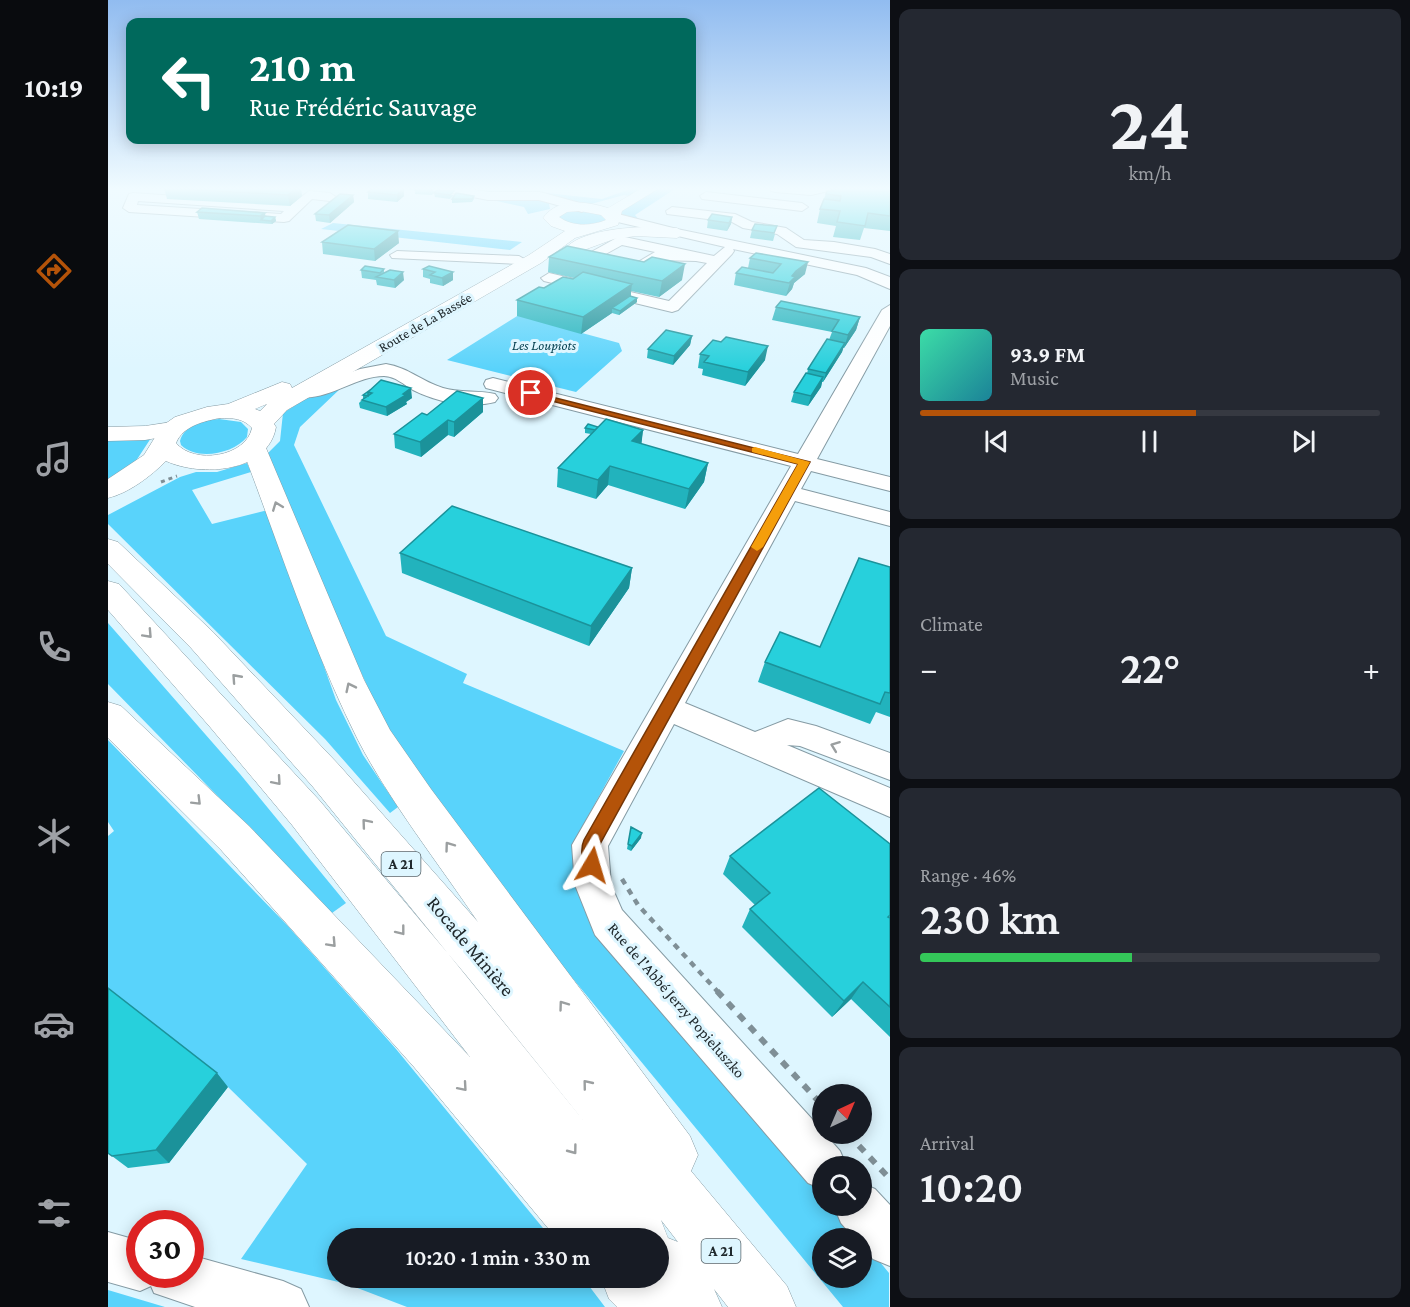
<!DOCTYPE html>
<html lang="en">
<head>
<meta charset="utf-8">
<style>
	:root { --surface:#171b24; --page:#242831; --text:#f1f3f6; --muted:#9ea1a6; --line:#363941; --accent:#b45309 }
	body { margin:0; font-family:"Crimson Pro",serif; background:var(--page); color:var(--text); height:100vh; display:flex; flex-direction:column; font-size:22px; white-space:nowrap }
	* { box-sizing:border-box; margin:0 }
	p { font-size:20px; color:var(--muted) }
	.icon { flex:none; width:33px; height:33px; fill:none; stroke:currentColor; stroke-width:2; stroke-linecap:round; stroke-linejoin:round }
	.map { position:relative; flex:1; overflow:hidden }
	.details { display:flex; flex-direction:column; gap:9px; padding:9px; background:#0d0f14; width:520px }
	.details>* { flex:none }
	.top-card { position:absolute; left:18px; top:18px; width:570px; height:126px; border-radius:12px; box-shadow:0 3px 15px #0003; background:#00695c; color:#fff; overflow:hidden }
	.needle { width:39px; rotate:44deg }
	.buttons { position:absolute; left:704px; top:1084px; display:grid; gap:12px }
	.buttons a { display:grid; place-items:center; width:60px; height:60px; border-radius:50%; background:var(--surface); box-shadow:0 3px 15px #0003; font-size:30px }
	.speed { position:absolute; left:18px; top:1210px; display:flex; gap:12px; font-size:30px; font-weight:700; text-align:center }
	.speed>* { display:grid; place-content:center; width:78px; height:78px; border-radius:50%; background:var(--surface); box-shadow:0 3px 15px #0003; line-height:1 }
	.speed .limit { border:9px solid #d22; background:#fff; color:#111 }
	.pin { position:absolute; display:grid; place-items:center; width:51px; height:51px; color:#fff; margin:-26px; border:3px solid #fff; border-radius:50%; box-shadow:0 2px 6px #0007 }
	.me { position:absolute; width:66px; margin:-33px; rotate:7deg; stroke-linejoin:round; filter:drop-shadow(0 0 4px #0008) }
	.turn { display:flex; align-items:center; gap:21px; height:126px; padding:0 24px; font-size:27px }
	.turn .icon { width:78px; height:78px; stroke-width:2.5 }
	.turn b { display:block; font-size:42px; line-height:51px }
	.big { font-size:45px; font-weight:600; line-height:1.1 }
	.details .card { flex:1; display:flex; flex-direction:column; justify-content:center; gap:9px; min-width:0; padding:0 21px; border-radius:12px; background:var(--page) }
	.details .dial { align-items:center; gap:0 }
	.dial b { font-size:78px; line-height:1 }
	.song { display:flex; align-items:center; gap:18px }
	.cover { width:72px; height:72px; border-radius:9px; background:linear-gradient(135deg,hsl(160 70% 55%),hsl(190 70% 35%)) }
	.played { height:6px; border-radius:3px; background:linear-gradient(90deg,var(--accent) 60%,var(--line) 60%) }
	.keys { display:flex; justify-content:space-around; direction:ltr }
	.heat { display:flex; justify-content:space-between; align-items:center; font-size:33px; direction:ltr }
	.charge { height:9px; border-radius:4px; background:linear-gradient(90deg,#34c759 46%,var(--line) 0) }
	.trip { position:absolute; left:219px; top:1228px; width:342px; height:60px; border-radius:30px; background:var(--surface); box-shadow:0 3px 15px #0003; font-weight:600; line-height:60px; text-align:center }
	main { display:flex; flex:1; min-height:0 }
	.menu { display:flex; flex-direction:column; width:108px; justify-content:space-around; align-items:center; background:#090b0e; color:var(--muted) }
	.menu .icon { width:42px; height:42px }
	.menu .active { color:var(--accent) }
	.menu b { font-size:27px; color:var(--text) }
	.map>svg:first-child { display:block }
</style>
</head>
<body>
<main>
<nav class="menu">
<b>10:19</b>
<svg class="icon active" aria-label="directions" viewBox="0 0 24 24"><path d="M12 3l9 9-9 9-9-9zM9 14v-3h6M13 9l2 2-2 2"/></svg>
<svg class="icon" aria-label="music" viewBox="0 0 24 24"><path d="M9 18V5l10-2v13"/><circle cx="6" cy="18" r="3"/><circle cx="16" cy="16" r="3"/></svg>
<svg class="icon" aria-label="phone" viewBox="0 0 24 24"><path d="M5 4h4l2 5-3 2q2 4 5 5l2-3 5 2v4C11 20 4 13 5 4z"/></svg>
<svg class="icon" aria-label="climate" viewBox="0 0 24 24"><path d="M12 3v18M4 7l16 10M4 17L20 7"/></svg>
<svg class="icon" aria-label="car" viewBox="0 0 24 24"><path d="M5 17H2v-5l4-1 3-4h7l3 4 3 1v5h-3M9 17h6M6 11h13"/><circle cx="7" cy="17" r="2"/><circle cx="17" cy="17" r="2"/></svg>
<svg class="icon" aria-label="filters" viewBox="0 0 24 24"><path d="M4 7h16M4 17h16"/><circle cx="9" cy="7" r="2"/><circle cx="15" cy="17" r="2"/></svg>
</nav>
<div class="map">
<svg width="782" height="1307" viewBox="0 0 782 1307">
	<rect width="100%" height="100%" fill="#def6ff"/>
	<path fill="#59d3fb" d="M528,187h42l-43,28 5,6 -16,-5 -3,-3 4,-7 14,-8 -15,-3 -33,9 -24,-3 -18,3 1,5 -22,5 -4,-7 -45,-10 4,-6h45l74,8z
		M473,209l28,8 -4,6 -34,2 -15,-9 7,-4z
		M225,223l189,19 -12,8 -189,-21z
		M522,300l-48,33 37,10 3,8 -46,41 -129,-32 91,-57z
		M233,388l-41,39 -6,18 92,191 81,38 -4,9 161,68 -43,78 -6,25 14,64 233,275v13h11l28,33h-39v39h39v-39l28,34v34h-46l-404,-491 -51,-85 -59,-128 -62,-149 13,-13 3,-28 24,-15z
		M111,419l22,3 7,7 -1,8c-14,17 -50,24 -66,8l-1,-4c4,-16 25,-21 39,-22z
		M0,438h43l-17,26 -26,15z
		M139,463l4,9 -59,18 20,34 56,-14 68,190 27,55 35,52 -8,6 -65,-74 -217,-215v-9l72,-38 16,-5h21z
		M0,623l132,151 106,129 -14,10 -224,-229z
		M0,740l179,185 109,124 156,190h-214v39h245l22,29h-198l-60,-23 -106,-25 66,-95 -79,-77 -120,-92v-159l6,-5 -6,-9z
		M0,1290l57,17h-57z"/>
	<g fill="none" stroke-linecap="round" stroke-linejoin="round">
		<g stroke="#859ba4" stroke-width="2">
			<path id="minor" d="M328,187h24l28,5h52l47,13 1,3 -6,4 -43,-12h-51l-46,-9z
				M662,187h65l-2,3 -22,5 -36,-3 -4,-1z
				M201,191l21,2 6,4 -6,4 -18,-2 -23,22 -5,1 -155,-10 -6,-4 6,-14 4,-1 159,11zM30,201l146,10 -3,3 -144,-9z
				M598,192l96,11 6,4 -6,4 -100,-12 -2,-3z
				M564,207l63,7 17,8 34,6 18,12 30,2 41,7 15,5v10l-19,-7 -75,-10 -19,-13 -34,-6 -11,-6 -65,-8 -1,-3z
				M506,213l63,16 189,39 24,9v12l-33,-14 -124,-26 1,2 -2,3 -54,56 -6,2 -128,-31 -3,-3 8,-5 120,28 38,-38 -11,-2 -37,-1 -19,11 -54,-12 -2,-3 36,-20 94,20 11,-9 -116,-27 -2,-3 2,-3zM514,245l33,7 -17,10 -34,-7z
				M289,251l122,5 7,4 -7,4 -127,-6 -2,-3z
				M782,305v21l-73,133 73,18v14l-79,-20 -10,18 89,23v14l-95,-25 -110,202 70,29 33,-13 28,7 74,27v27l-90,-34 -13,-1 103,43v29l-216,-93 -66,122 3,39 11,25 200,220v4h3l15,17 7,16h-25v22l-14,-6 -213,-248 -20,-50 -3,-40 219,-379 -305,-78 -2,-4 2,-4 7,-2 305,76 84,-144z
				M278,364c21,3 37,18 57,24 17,5 35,2 52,6l3,4 -3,4c-26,7 -58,0 -82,-12 -9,-5 -18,-14 -29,-14 -30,0 -59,28 -90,20l-3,-4 3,-4 23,-4 43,-15z
				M753,1183l14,6 15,16v61l-17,-7 -12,-13v-7h-6l-14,-16 -7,-17h27z
				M0,1232l32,9v34h50v-20l93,26 18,8 8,18h-114l-41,-14 -3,-7 -11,5 -32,-9z"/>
		</g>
		<g stroke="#859ba4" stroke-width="1">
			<path id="major" d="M536,187h17l-39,24 -4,14 -43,13 -34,25 -254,147 -13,14 2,3c-8,46 -75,50 -110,34 -15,15 -37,32 -58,37v-19l36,-24 18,-29 13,-9 32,-10 21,-3 54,-22 8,2 2,4 237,-133 36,-24 -14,-5 -8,-8c15,-21 43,-17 65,-10zM472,211l21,4 5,5c-15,6 -33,7 -47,-3l8,-5zM159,404l-7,7 -5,-2zM112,418c13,0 23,0 32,10 -6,29 -58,37 -76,15 7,-17 28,-22 44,-25z
				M540,227l29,1 8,5 -8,5 -41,-2 -22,3 -41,15 -8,-5c14,-18 62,-22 83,-22z"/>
		</g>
		<g stroke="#859ba4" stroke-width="1">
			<path id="highway" d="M64,422l8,2 4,5 -4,5 -35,6 -37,1v-14l37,-1z
				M146,441l9,2 3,5 98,232 26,50 41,59 259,347 8,19 -7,16 96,115 9,21h-68l-14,-18 8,18h-105l-8,-8 -8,-21h57v-39h-101l-143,-172 -193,-217 -113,-112v-36l13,4 128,120 221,231 -178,-232 -82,-98 -102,-117v-29l11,3 201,217 146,174 121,150 -274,-338 -122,-139 -83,-84v-25l10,3 95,90 126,133 139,157c-39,-58 -88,-120 -120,-182 -47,-94 -79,-195 -116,-292l3,-5zM553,1220l17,22 -10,-4z"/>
		</g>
		<path stroke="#7f8f96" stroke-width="3" stroke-dasharray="4 4" stroke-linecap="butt" d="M53,482l16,-6"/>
		<path stroke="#7f8f96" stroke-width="4.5" stroke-dasharray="6 6" stroke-linecap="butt" d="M514,879l16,26 81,88"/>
		<path stroke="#7f8f96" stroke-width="6" stroke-dasharray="8 8" stroke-linecap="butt" d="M609,991l105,114
			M740,1134l42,45"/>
		<use href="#minor" fill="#fff" fill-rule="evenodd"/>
		<use href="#major" fill="#fff" fill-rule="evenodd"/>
		<use href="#highway" fill="#fff" fill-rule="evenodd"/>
	</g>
	<path fill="#22b3bd" d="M183,187h24l-4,3 -10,-1 1,7 -12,10 -123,-7 -3,-11h128z
		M280,187h29l-3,3 -10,-1v7l-7,6 -29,-3v-7z
		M724,187l58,1v43l-26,-3 -4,12 -27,-3 3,-11 -19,-3 3,-14 7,-18h4z
		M307,190l20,1 -3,4 -17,-1z
		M326,193l20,2 -4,4 -15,-2z
		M245,195l1,7 -24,21 -14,-2 -1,-7z
		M366,196v3l-2,3 -20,1v-4z
		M89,212l78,5 1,4 -4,3 -73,-5z
		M624,217l-1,7 -4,7 -20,-3 1,-8z
		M647,224l20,10 -2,7 -23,-3 2,-8z
		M214,242l77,1 -24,18 -52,-7z
		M648,253l49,21 -11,9 -2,6 -6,7 -52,-11 2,-12 12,-5 2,-10z
		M441,257l133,23 -23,17 -28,-6v5l6,6 -18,13 -7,-2 -31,21 -64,-18v-16l57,-22 -26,-6z
		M276,269v4l20,7 -9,8 -18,-3 -1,-5 -14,-2 -1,-8z
		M315,269l30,3v8l-10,6 -13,-3v-4l-7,-2z
		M668,307l84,10 -4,13 -12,18h-1l-1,4 -19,30h-1l-1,5 -13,19 -17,-4 3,-10 13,-18 1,-5 21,-29 3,-8 -60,-12z
		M584,336l-2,9 -17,20 -26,-7 1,-9z
		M592,354l65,6 -20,26 -43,-11 1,-6 -5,-1z
		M262,390l42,8 -6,4 1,2 -20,12 -27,-8 -1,-5 4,-4v-4z
		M375,398v14l-29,25 -6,-2 -27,22 -26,-9 -1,-14 33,-19z
		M490,427l45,3 -2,14 67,19 -4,19 -19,27 -77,-24 -12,14 -39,-12 1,-19 33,-34 -6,-1v-5z
		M292,553l232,15 -3,20 -40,58 -187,-73z
		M782,567v150l-14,-5 -6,12 -112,-42 7,-20 55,-15z
		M523,827l10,11 -10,13 -4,-2z
		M782,844v193l-39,-38 -19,18 -90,-90 8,-18 5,-4 -32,-31 7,-18z
		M120,1087l-59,76 -41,5 -16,-12z"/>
	<path fill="#1b929a" d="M188,188l5,1 1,7 -12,10 -2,-11z
		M296,188v8l-7,6v-7z
		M245,195l1,7 -24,21 -1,-8z
		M157,213l1,7h-5l-1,-4z
		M167,217l1,4 -4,3 -1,-3z
		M624,217l-1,7 -4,7 2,-8z
		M290,231l1,12 -24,18 -1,-12z
		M700,262l-3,12 -11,9 -2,6 -6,7 6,-20 4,-5z
		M577,264l-3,16 -23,17 3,-16z
		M295,272l1,8 -9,8 -1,-8z
		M345,272v8l-10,6 -1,-8z
		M524,284l-2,16 -18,8v5l-31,21 2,-17z
		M529,298v4l-18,13 1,-4z
		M752,317l-4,13 -12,18 4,-13z
		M584,336l-2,9 -17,20 1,-9z
		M737,343l-3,9 -19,30 3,-9z
		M660,346l-3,14 -20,26 3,-14z
		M715,377l-2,10 -13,19 3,-10z
		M303,388l1,10 -6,4 1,2 -20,12 -1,-9z
		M375,398v14l-29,25v-15z
		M340,420v15l-27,22 -1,-15z
		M535,430l-2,18 -9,-7z
		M600,463l-4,19 -19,27 4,-20z
		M502,466l-2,19 -12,14 2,-19z
		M524,568l-3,20 -40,58 2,-20z
		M534,833l-1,5 -10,13 1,-5z
		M755,982l-12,17 -19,18 12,-16z
		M109,1073l11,14 -59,76 -13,-13z"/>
	<path fill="#27d0dc" stroke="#1b929a" stroke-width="1.5" d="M59,187h102l27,1 -8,7 -124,-7z
		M266,187h11l19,1 -7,7 -29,-3z
		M310,187h17l-4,4 -16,-1z
		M724,187l58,1v28l-22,-3 -3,13 -28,-4 3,-11 -20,-2 4,-10 16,2 1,-5 -15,-2 1,-3h7l1,-2h-3z
		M329,190l17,1 -4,4 -16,-2z
		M348,193l18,3 -2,3h-20z
		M232,194l13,1 -24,20 -14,-1z
		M94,208l63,5 -5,3 -63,-4z
		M604,214l20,3 -3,6 -21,-3z
		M157,216l10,1 -4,4 -10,-1z
		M647,224l22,2 -3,7 -22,-3z
		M240,225l50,6 -24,18 -52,-7z
		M459,246l77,16 8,-5 33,7 -23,17 -113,-24z
		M648,253l52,9 -12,9 -4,5 3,1 -6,6 -53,-10 6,-6 31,6 8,-9 -31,-6z
		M257,266l19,3 -4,4 -19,-3z
		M321,266l24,6 -11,6 -12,-3 5,-3 -12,-3z
		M282,270l13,2 -9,8 -18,-3z
		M475,272l49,12 -49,33 -66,-17 22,-13 5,1 19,-11 10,2z
		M522,296l7,2 -17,13 -8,-3z
		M673,301l79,16 -12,18 -16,-4 7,-11 -63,-13z
		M558,330l26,6 -18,20 -26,-7z
		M618,337l42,9 -20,26 -44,-10 5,-6 -9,-2 13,-14 8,2z
		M719,339l18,4 -19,30 -18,-4z
		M698,373l17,4 -12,19 -17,-4z
		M273,380l30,8 -8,6 3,1 -20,12 -24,-7 10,-7 -4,-1z
		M262,390l-2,2v4l-5,-1z
		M349,391l26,7 -29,24 -6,-2 -28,22 -26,-8 28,-21 5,2z
		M498,419l37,11 -11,11 76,22 -19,26 -79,-23 -12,14 -40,-12z
		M480,424l10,3 -3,3 -10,-2z
		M344,506l180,62 -41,58 -191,-73z
		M751,558l31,9v126l-5,-1 -5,12 -115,-42 15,-30 40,15z
		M711,788l71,56v71l-2,2 2,1v89l-27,-25 -19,19 -94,-92 20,-16 -40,-37z
		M523,827l11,6 -10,13 -4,-2z
		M0,988l109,85 -61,77 -44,6 -4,-3z"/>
	<defs><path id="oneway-chevron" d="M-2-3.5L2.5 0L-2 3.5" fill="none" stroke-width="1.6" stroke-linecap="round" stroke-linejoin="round" transform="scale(1.5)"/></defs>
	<g stroke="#9b9fa0">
		<use href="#oneway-chevron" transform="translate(169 506) rotate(-111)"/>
		<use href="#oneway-chevron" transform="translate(40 634) rotate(47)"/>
		<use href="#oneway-chevron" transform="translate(128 678) rotate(-132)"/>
		<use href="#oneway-chevron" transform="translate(242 687) rotate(-116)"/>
		<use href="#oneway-chevron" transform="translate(727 746) rotate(-159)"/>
		<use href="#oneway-chevron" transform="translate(169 781) rotate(49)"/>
		<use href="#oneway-chevron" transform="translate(89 801) rotate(45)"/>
		<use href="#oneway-chevron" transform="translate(258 823) rotate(-130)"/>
		<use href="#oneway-chevron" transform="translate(341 846) rotate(-126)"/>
		<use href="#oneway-chevron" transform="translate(293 931) rotate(52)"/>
		<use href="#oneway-chevron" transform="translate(224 943) rotate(47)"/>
		<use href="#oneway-chevron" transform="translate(455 1005) rotate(-126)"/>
		<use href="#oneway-chevron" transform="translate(479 1084) rotate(-129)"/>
		<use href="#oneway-chevron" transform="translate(355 1087) rotate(49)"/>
		<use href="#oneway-chevron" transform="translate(465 1150) rotate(53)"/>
	</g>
	<linearGradient id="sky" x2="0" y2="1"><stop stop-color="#91bcf0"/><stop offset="0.51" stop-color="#f0fbff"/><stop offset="1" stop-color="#f0fbff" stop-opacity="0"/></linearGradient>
	<rect width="782" height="370" fill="url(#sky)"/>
	<path fill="#b45309" stroke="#753606" stroke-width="1.5" d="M420,391l282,71 -211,384 1,19 -2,5 -6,3 -6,-3c-4,-8 -6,-21 -2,-30l214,-376 -270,-69z"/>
	<path fill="#f59e0b" d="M647,447l55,15 -47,85 -6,4 -6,-4 47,-83 -46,-12v-4z"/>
	<g text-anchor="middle" stroke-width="6" stroke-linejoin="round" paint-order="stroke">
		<g font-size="14" fill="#20292d" stroke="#def6ff">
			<text transform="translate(317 322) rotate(-30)" y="5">Route de La Bassée</text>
		</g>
		<g font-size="14" font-style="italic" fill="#003d4d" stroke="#def6ff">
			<text x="436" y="350">Les Loupiots</text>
		</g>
		<g fill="#def6ff" stroke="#59666c" stroke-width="1.5">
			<rect x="273.5" y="852" width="39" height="24" rx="4.5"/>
			<rect x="593.5" y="1239" width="39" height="24" rx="4.5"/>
		</g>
		<g font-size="15" font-weight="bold" fill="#20292d">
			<text x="293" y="869">A 21</text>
			<text x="613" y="1256">A 21</text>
		</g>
		<g font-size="16" fill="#20292d" stroke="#def6ff">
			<text transform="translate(569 1000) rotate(49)" y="6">Rue de l'Abbé Jerzy Popieluszko</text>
		</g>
		<g font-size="20" fill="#20292d" stroke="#def6ff">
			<text transform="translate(363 946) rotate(50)" y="7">Rocade Minière</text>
		</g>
	</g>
</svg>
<div class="buttons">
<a><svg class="needle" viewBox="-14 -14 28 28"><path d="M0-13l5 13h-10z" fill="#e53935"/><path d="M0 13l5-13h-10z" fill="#9ea1a6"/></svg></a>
<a><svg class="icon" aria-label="search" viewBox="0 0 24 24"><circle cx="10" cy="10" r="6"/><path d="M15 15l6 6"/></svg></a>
<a><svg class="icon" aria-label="layers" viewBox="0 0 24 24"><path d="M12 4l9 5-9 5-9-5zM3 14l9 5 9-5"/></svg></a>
</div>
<div class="speed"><div class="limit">30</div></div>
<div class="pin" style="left:423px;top:393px;background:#d93025"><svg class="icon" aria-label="arrive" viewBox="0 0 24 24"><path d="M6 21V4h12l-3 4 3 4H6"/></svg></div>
<svg class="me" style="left:484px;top:865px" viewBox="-20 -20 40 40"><path d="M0-17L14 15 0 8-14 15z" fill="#b45309" stroke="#fff" stroke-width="4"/></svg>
<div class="trip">10:20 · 1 min · 330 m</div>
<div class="top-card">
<div class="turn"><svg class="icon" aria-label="left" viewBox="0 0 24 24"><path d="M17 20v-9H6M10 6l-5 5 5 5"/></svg><div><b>210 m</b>Rue Frédéric Sauvage</div></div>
</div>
</div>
<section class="details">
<div class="card dial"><b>24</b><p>km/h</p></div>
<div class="card">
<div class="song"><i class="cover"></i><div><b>93.9 FM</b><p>Music</p></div></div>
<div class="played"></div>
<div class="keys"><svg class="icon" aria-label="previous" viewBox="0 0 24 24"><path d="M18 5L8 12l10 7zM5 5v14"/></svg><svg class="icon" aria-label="pause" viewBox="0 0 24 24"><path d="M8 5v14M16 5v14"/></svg><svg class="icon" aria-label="next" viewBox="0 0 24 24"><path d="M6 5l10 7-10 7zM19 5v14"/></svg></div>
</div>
<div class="card"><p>Climate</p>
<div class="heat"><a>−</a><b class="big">22°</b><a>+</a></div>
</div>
<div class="card"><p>Range · 46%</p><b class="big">230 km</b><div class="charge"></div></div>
<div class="card"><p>Arrival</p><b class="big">10:20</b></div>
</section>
</main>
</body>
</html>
